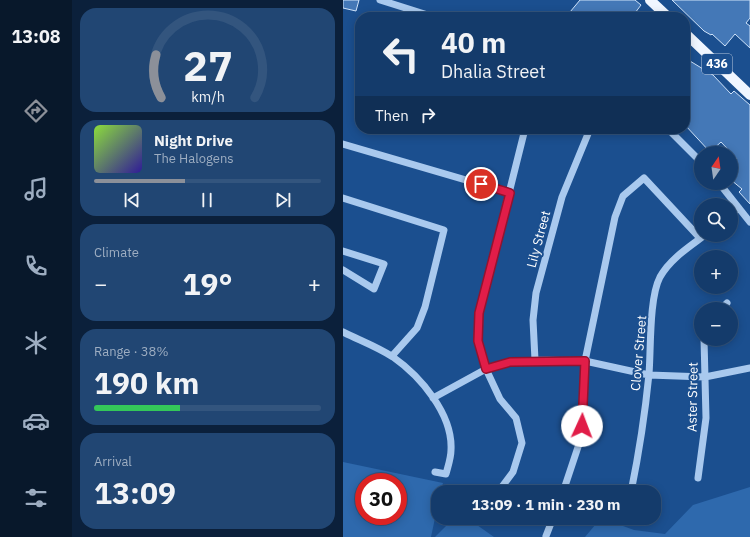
<!DOCTYPE html>
<html lang="en">
<head>
<meta charset="utf-8">
<style>
	:root { --surface:#143b6b; --page:#214673; --text:#f1f3f6; --muted:#9dadc1; --line:#33557e; --accent:#8c9099 }
	body { margin:0; font-family:"IBM Plex Sans",sans-serif; background:var(--page); color:var(--text); height:100vh; display:flex; flex-direction:column; font-size:15px; white-space:nowrap }
	* { box-sizing:border-box; margin:0 }
	p { font-size:13px; color:var(--muted) }
	.icon { flex:none; width:22px; height:22px; fill:none; stroke:currentColor; stroke-width:2; stroke-linecap:round; stroke-linejoin:round }
	.map { position:relative; flex:1; overflow:hidden }
	.sheet { display:flex; flex-direction:column; gap:8px; padding:8px; background:#0b203b; width:271px }
	.sheet>* { flex:none }
	.banner { position:absolute; left:12px; top:12px; width:335px; height:122px; border-radius:16px; box-shadow:0 2px 10px #0003,0 0 0 1px var(--line); background:#143b6b; color:var(--text); overflow:hidden }
	.needle { width:26px; rotate:13deg }
	.tools { position:absolute; left:351px; top:146px; display:grid; gap:8px }
	.tools a { display:grid; place-items:center; width:44px; height:44px; border-radius:50%; background:var(--surface); box-shadow:0 2px 10px #0003,0 0 0 1px var(--line); font-size:20px }
	.speed { position:absolute; left:12px; top:473px; display:flex; gap:8px; font-size:20px; font-weight:700; text-align:center }
	.speed>* { display:grid; place-content:center; width:52px; height:52px; border-radius:50%; background:var(--surface); box-shadow:0 2px 10px #0003,0 0 0 1px var(--line); line-height:1 }
	.speed .limit { border:6px solid #d22; background:#fff; color:#111 }
	.pin { position:absolute; display:grid; place-items:center; width:34px; height:34px; color:#fff; margin:-17px; border:2px solid #fff; border-radius:50%; box-shadow:0 1px 4px #0007 }
	.me { position:absolute; width:44px; margin:-22px; rotate:2deg; stroke-linejoin:round; filter:drop-shadow(0 0 3px #0008) }
	.turn { display:flex; align-items:center; gap:14px; height:84px; padding:0 20px; font-size:18px }
	.turn .icon { width:52px; height:52px; stroke-width:2.5 }
	.turn b { display:block; font-size:28px; line-height:34px }
	.then { display:flex; align-items:center; height:38px; padding:0 20px; background:#0003; gap:8px; font-size:15px }
	.big { font-size:30px; font-weight:800; line-height:1.1 }
	.sheet .widget { flex:1; display:flex; flex-direction:column; justify-content:center; gap:6px; min-width:0; padding:0 14px; border-radius:16px; background:var(--page) }
	.sheet .dial { align-items:center; gap:0 }
	.dial svg { height:104px; overflow:visible; fill:none; stroke:var(--line); stroke-width:7; stroke-linecap:round; text-anchor:middle }
	.dial text { fill:var(--text); stroke:none }
	.song { display:flex; align-items:center; gap:12px }
	.cover { width:48px; height:48px; border-radius:6px; background:linear-gradient(135deg,hsl(90 70% 55%),hsl(250 70% 35%)) }
	.played { height:4px; border-radius:2px; background:linear-gradient(90deg,var(--accent) 40%,var(--line) 40%) }
	.keys { display:flex; justify-content:space-around; direction:ltr }
	.heat { display:flex; justify-content:space-between; align-items:center; font-size:22px; direction:ltr }
	.charge { height:6px; border-radius:3px; background:linear-gradient(90deg,#34c759 38%,var(--line) 0) }
	.trip { position:absolute; left:88px; top:485px; width:230px; height:40px; border-radius:16px; background:var(--surface); box-shadow:0 2px 10px #0003,0 0 0 1px var(--line); font-weight:800; line-height:40px; text-align:center }
	main { display:flex; flex:1; min-height:0 }
	.dock { display:flex; flex-direction:column; width:72px; justify-content:space-around; align-items:center; background:#08182b; color:var(--muted) }
	.dock .icon { width:28px; height:28px }
	.dock .current { color:var(--accent) }
	.dock b { font-size:18px; color:var(--text) }
	.map>svg:first-child { display:block }
</style>
</head>
<body>
<main>
<nav class="dock">
<b>13:08</b>
<svg class="icon current" aria-label="directions" viewBox="0 0 24 24"><path d="M12 3l9 9-9 9-9-9zM9 14v-3h6M13 9l2 2-2 2"/></svg>
<svg class="icon" aria-label="music" viewBox="0 0 24 24"><path d="M9 18V5l10-2v13"/><circle cx="6" cy="18" r="3"/><circle cx="16" cy="16" r="3"/></svg>
<svg class="icon" aria-label="phone" viewBox="0 0 24 24"><path d="M5 4h4l2 5-3 2q2 4 5 5l2-3 5 2v4C11 20 4 13 5 4z"/></svg>
<svg class="icon" aria-label="climate" viewBox="0 0 24 24"><path d="M12 3v18M4 7l16 10M4 17L20 7"/></svg>
<svg class="icon" aria-label="car" viewBox="0 0 24 24"><path d="M5 17H2v-5l4-1 3-4h7l3 4 3 1v5h-3M9 17h6M6 11h13"/><circle cx="7" cy="17" r="2"/><circle cx="17" cy="17" r="2"/></svg>
<svg class="icon" aria-label="filters" viewBox="0 0 24 24"><path d="M4 7h16M4 17h16"/><circle cx="9" cy="7" r="2"/><circle cx="15" cy="17" r="2"/></svg>
</nav>
<section class="sheet">
<div class="widget dial"><svg viewBox="0 0 100 80">
<path d="M14 69A42 42 0 1 1 86 69"/>
<path d="M14 69A42 42 0 0 1 10 36" stroke="#8c9099"/>
<text x="50" y="56" font-size="32" font-weight="700">27</text>
<text x="50" y="72" font-size="11">km/h</text>
</svg></div>
<div class="widget">
<div class="song"><i class="cover"></i><div><b>Night Drive</b><p>The Halogens</p></div></div>
<div class="played"></div>
<div class="keys"><svg class="icon" aria-label="previous" viewBox="0 0 24 24"><path d="M18 5L8 12l10 7zM5 5v14"/></svg><svg class="icon" aria-label="pause" viewBox="0 0 24 24"><path d="M8 5v14M16 5v14"/></svg><svg class="icon" aria-label="next" viewBox="0 0 24 24"><path d="M6 5l10 7-10 7zM19 5v14"/></svg></div>
</div>
<div class="widget"><p>Climate</p>
<div class="heat"><a>−</a><b class="big">19°</b><a>+</a></div>
</div>
<div class="widget"><p>Range · 38%</p><b class="big">190 km</b><div class="charge"></div></div>
<div class="widget"><p>Arrival</p><b class="big">13:09</b></div>
</section>
<div class="map">
<svg width="407" height="537" viewBox="0 0 407 537">
	<rect width="100%" height="100%" fill="#1b4f8f"/>
	<path fill="#2e69ad" fill-rule="evenodd" d="M0,462l100,21 -2,9h-3v12l-7,33h-88zM21,482h34v34h-34z
		M407,487v50h-165l16,-19 33,12 31,4 28,-29z
		M111,518h13l27,19h-59z"/>
	<path fill="#4478b7" stroke="#cfe3fa" d="M0,0h16l-3,11 -13,-3z
		M237,0h55l6,5 -9,12h-41l-6,-5 -4,5h-4l-7,-5z
		M329,0h78v18l-4,5 4,3v22l-15,-14 -10,12 -13,-12 -1,1 -7,-4z
		M342,58l28,17 18,19 3,-3 16,14v99l-11,-12 3,-3 -11,-9v-15l6,-6 -16,-17 -11,10 -25,-27z"/>
	<g fill="none" stroke-linecap="round" stroke-linejoin="round">
		<path stroke="#a9c9ee" stroke-width="7" d="M37,0l54,17
			M325,129l33,33
			M0,144l167,49
			M376,183l31,39
			M0,198l101,32 -19,77 -8,21 -25,28
			M388,214l8,-6
			M0,251l41,13 -10,25 -31,-19
			M378,309l6,-6
			M0,332c16,8 35,15 50,25 27,19 60,57 58,93 0,8 -3,16 -5,24l-11,-2
			M192,360l-2,-40 3,-27 26,-96 28,-68
			M90,398l53,-29 24,-7 25,-2 50,1 64,14 56,2 45,-9
			M355,478l8,-60 -2,-79
			M153,492l5,-4 12,-16 9,-29 -6,-25 -16,-19 -14,-30 -8,-28 1,-28 46,-184
			M220,492l18,-54 4,-77 30,-144 8,-21 21,-18 56,60
			M288,492c8,-39 14,-78 18,-118 2,-25 0,-76 11,-97 10,-18 29,-30 45,-42
			M203,536l7,-18"/>
		<path stroke="#f0f6ff" stroke-width="10" d="M307,0l18,17
			M342,33l65,62"/>
	</g>
	<g fill="none" stroke-linecap="round" stroke-linejoin="round">
		<g stroke="#92132f" stroke-width="10">
			<path id="route" d="M138,184l29,9 -31,120 -1,28 8,28 24,-7 75,-1 -3,65"/>
		</g>
		<use href="#route" stroke="#e11d48" stroke-width="7"/>
	</g>
	<g text-anchor="middle" stroke-width="4" stroke-linejoin="round" paint-order="stroke">
		<rect fill="#1b4f8f" stroke="#bbcadd" stroke-width="1" x="359" y="54" width="30" height="20" rx="3"/>
		<g font-size="12" font-weight="bold" fill="#fff">
			<text x="374" y="68">436</text>
		</g>
		<g font-size="13" fill="#fff" stroke="#1b4f8f">
			<text transform="translate(195 239) rotate(-75)" y="5">Lily Street</text>
			<text transform="translate(295 353) rotate(-85)" y="5">Clover Street</text>
			<text transform="translate(349 397) rotate(-89)" y="5">Aster Street</text>
		</g>
	</g>
</svg>
<div class="tools">
<a><svg class="needle" viewBox="-14 -14 28 28"><path d="M0-13l5 13h-10z" fill="#e53935"/><path d="M0 13l5-13h-10z" fill="#9dadc1"/></svg></a>
<a><svg class="icon" aria-label="search" viewBox="0 0 24 24"><circle cx="10" cy="10" r="6"/><path d="M15 15l6 6"/></svg></a>
<a>+</a>
<a>−</a>
</div>
<div class="speed"><div class="limit">30</div></div>
<div class="pin" style="left:138px;top:184px;background:#d93025"><svg class="icon" aria-label="arrive" viewBox="0 0 24 24"><path d="M6 21V4h12l-3 4 3 4H6"/></svg></div>
<svg class="me" style="left:239px;top:426px" viewBox="-20 -20 40 40"><circle r="19" fill="#fff"/><path d="M0-13L10 11 0 6-10 11z" fill="#e11d48"/></svg>
<div class="trip">13:09 · 1 min · 230 m</div>
<div class="banner">
<div class="turn"><svg class="icon" aria-label="left" viewBox="0 0 24 24"><path d="M17 20v-9H6M10 6l-5 5 5 5"/></svg><div><b>40 m</b>Dhalia Street</div></div>
<div class="then">Then<svg class="icon" aria-label="right" viewBox="0 0 24 24"><path d="M7 20v-9h11M14 6l5 5-5 5"/></svg></div>
</div>
</div>
</main>
</body>
</html>
